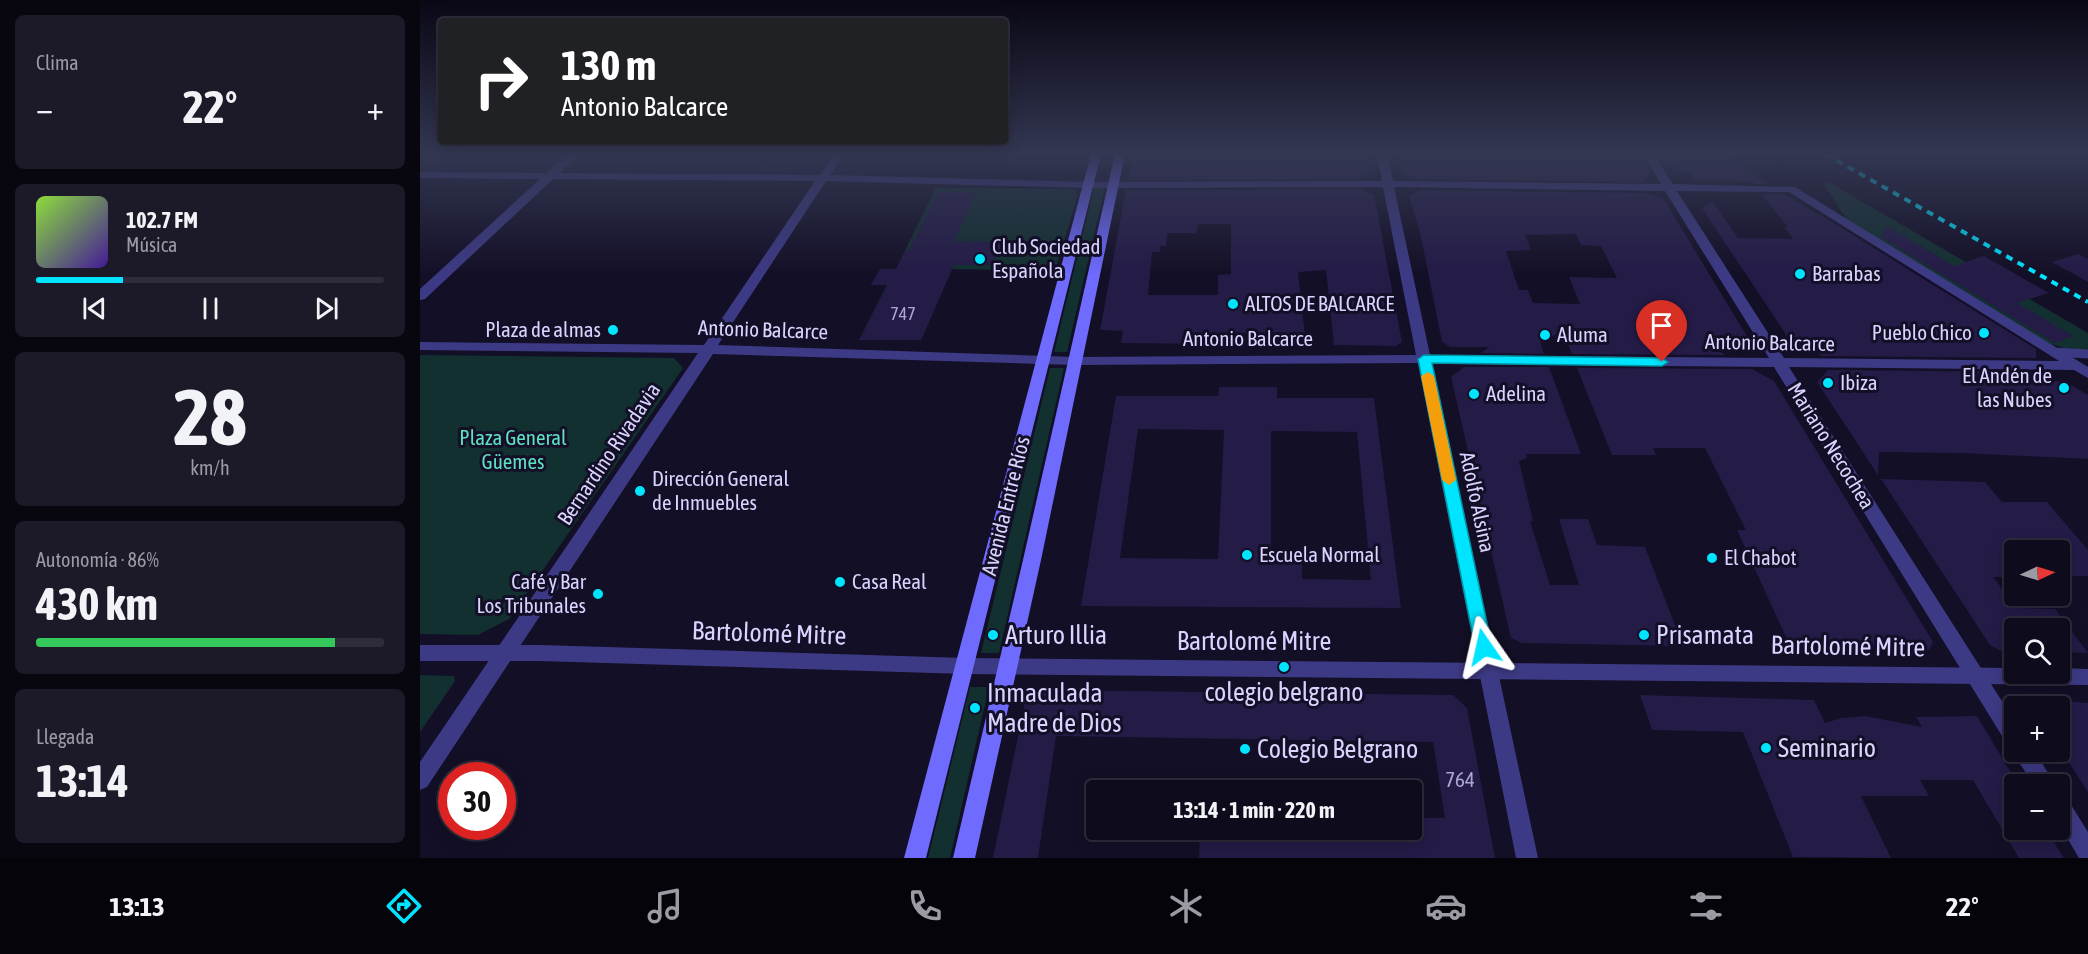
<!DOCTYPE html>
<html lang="es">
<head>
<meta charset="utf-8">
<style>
	:root { --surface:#0e0b1c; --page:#1c1929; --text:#f1f3f6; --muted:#9b9ba3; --line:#2e2b3b; --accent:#00e5ff }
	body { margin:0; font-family:"Asap Condensed",sans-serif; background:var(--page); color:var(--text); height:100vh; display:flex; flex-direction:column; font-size:22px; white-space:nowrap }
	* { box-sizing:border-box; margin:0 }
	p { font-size:20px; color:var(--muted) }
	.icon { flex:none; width:33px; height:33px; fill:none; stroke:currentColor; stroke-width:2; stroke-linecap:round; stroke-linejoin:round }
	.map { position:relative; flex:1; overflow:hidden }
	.side { display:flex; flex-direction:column; gap:15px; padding:15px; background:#08060f; width:420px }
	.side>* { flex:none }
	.banner { position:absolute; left:18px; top:18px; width:570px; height:126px; border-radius:6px; box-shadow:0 3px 15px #0003,0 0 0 2px var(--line); background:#202124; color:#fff; overflow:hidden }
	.needle { width:39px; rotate:86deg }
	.buttons { position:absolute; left:1584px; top:540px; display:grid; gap:12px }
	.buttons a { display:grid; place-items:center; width:66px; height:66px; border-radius:6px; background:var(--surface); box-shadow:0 3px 15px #0003,0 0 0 2px var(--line); font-size:30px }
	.speed { position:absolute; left:18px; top:762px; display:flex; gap:12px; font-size:30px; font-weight:700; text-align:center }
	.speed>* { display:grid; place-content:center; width:78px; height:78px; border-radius:50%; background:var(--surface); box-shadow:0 3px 15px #0003,0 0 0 2px var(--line); line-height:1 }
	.speed .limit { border:9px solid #d22; background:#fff; color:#111 }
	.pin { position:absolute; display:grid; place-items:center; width:51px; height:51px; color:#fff; margin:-62px -26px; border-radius:50% 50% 50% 0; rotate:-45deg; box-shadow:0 0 6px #0007 }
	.pin .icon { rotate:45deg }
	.me { position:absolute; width:66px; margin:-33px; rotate:349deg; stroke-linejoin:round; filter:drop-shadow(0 0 4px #0008) }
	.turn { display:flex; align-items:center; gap:21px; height:126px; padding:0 24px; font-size:27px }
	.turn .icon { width:78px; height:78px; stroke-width:2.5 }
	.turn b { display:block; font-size:42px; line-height:51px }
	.big { font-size:45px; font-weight:700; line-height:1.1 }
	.side .widget { flex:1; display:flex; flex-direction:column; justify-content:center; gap:9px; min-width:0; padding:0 21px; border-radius:9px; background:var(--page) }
	.side .dial { align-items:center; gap:0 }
	.dial b { font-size:78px; line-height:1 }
	.song { display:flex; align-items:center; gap:18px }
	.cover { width:72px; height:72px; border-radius:9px; background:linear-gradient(135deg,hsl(90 70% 55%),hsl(260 70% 35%)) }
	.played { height:6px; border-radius:3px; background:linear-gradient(90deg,var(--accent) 25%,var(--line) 25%) }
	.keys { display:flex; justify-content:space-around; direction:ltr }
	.heat { display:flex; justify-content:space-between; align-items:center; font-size:33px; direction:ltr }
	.charge { height:9px; border-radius:4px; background:linear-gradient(90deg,#34c759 86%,var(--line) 0) }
	.trip { position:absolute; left:666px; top:780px; width:336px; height:60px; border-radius:6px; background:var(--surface); box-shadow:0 3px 15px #0003,0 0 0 2px var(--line); font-weight:700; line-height:60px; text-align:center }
	.menu { display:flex; height:96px; justify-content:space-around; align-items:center; background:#06040b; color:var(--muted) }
	.menu .icon { width:42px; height:42px }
	.menu .active { color:var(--accent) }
	.menu b { font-size:27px; color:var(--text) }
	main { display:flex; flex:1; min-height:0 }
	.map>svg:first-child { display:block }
</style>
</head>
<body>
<main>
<section class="side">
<div class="widget"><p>Clima</p>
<div class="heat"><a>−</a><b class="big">22°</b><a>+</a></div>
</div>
<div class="widget">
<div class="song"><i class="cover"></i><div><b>102.7 FM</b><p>Música</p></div></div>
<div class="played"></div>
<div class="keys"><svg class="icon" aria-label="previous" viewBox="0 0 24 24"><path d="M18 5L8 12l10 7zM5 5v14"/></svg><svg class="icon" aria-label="pause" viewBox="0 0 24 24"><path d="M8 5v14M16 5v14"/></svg><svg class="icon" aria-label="next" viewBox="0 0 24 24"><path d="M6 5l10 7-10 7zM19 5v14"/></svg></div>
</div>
<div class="widget dial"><b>28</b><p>km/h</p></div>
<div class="widget"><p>Autonomía · 86%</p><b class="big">430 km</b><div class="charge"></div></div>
<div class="widget"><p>Llegada</p><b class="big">13:14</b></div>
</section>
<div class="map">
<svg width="1668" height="858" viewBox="0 0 1668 858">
	<rect width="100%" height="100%" fill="#130f26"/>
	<path fill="#12302f" d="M1403,183h7l258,150v17l-24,-2 -17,-5 -200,-123z
		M516,188l138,1 4,6 -23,76 -103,-2 -31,71h-62l28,-55h-16l9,-16h16z
		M674,188h11l-38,164h-13z
		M0,355l254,3 9,10 -174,251 -31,16 -58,-1z
		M630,368h14l-65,285h-18z
		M0,675l34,1 1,5 -35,51z
		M550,687h19l-39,171h-22z"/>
	<path fill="#241b47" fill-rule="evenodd" d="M714,154h231l5,19 -10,6 -232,1z
		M981,154h240l10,18 -8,10 -230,-3 -12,-5z
		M1236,154h66l46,30h-15l-2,-3 -56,-1 -5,-9h-14l-10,-16 -5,6z
		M942,189l12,6 28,147 -6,4 -62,-1 -8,-75 -28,2 8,73 -58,-1v-11h-28l-1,11 -98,-1 2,-12 -23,-1 26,-140zM778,224h33v50l-13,1v20h-70l4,-43h8v-6h6l1,-13h29z
		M1000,190l226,3 17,5 93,153 -39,-1 9,5 -154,-1 -9,-22 -23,9 4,13 -63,-1 8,-6h-39l-8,-5 -22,-110 -11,-36zM1156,234l5,11 20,1 16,32 -48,-1 11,27 -47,-1 -5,-13h-9l-13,-39 25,-1 -6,-15z
		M519,192h37l-22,49 48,1 -9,23h-39l-33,75h-62l29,-55h-17l9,-16h16l10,-19h3z
		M1341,194h23l48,28 204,127v9l-215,-2 -4,-5h-13l-9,-3 -93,-140 10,-7 26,37 55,1 -9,-12h4z
		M1467,226l67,40 30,-10 65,37 -32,10 56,33 -18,7 -17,-10 -157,-96z
		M1658,254l10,5v23l-36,-20z
		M1044,367h85l32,87h-55l1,4 -8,3 14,60h-3l20,64h29l-20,-66h29l9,26 48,2 38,99 -161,-3 -11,-5 -60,-261z
		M1157,368l175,1 22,12 159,261 -4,8 -138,-2 -54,-118h9l-41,-82h-52l3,7h-44z
		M1408,370l206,2v8l32,2 22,13v64l-127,-6 -82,-1 -1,23 -61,-93z
		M799,387h58v11h97l27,210 -320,-2 35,-210h102zM718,429l86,1 -6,129 -98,-1zM851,431l86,1 14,148 -69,-1v-17l-31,-1z
		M1461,479l104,3 17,20h45l41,48v26h-28v-26h-46v27h-21l24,31 38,1 33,44 -28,-1v-24h-46v23h-13l-11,-6z
		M619,690l414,5 14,13 28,150h-296l1,-28h212v-12h33l-12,-76 -377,-6 -18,122h-45l32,-156z
		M1220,695l174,5 11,23 16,-5 24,-2 57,11 -6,-10 61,-1 37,62v52h32l18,28h-45l-46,-78h-53l9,16h-68l30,62 -98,-1 -50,-125 -91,-2z
		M1640,701l28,2v89l-28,-43z"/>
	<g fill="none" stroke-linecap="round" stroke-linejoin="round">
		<path stroke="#3d3a85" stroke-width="9" d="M1634,352l34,2"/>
		<path fill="#3d3a85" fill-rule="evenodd" d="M147,154h12l-19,19 260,2 14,-21h10l-14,21 258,7 294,-1 -5,-27h10l6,27 268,3 -18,-30h10l20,30 122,3 293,180v11l-14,-8 -285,-3 225,353v26l-7,-2 -233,-377 -342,-3 106,494h-22l-98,-495 -343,2 -362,-11 -286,433 -7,3v-28l278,-409 -278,-3v-8l284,3 111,-164 -262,-2 -128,120 -5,1v-11l120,-110 -120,-1v-6l127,1zM406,181l262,7 295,-1 33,168 -341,2 -357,-12zM974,187l271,4 104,167 -339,-3zM1257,191l112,1 270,169 -275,-3z
			M1594,750l21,2 20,32h-22l-16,-25z
			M1640,796l8,4 20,32v26h-9l-19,-32z"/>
		<path fill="#3d3a85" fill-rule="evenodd" d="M0,645h120l426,13 1048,10v6h46v-6l28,1v16l-1122,-11 -426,-13h-120z"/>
		<path fill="#6f6bff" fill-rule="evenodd" d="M671,154h10l-175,704h-22z
			M695,154h10l-84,406 -66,298h-22l70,-298z"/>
		<path stroke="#00e5ff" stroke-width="4" stroke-dasharray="7 6" stroke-linecap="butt" d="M1405,154l263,148"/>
	</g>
	<linearGradient id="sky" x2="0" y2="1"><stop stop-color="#0a0815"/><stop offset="0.56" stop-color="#333752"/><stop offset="1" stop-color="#333752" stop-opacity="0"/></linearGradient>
	<rect width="1668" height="275" fill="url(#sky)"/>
	<path fill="#00e5ff" stroke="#0095a6" stroke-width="1.5" d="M1004,355l238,3 6,4 -6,4 -230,-3 60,284 -2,6 -6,2 -7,-2 -2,-6 -57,-288z"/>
	<path fill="#f59e0b" d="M1008,372l6,4 22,104 -7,5 -7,-5 -21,-104z"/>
	<g fill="#00e5ff" stroke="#130f26" stroke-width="2">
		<circle cx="560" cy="259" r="6"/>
		<circle cx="1380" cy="274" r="6"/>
		<circle cx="813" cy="304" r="6"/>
		<circle cx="193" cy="330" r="6"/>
		<circle cx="1564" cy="333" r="6"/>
		<circle cx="1125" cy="335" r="6"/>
		<circle cx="1408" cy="383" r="6"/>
		<circle cx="1644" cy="388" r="6"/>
		<circle cx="1054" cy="394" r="6"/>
		<circle cx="220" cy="491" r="6"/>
		<circle cx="827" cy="555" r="6"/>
		<circle cx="1292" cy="558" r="6"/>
		<circle cx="420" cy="582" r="6"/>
		<circle cx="178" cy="594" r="6"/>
		<circle cx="573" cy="635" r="6"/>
		<circle cx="1224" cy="635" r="6"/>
		<circle cx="864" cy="667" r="6"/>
		<circle cx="555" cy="708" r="6"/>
		<circle cx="1346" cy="748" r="6"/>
		<circle cx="825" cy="749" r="6"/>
	</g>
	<g text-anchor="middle" stroke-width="6" stroke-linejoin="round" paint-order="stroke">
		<g font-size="18" fill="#aca6d1">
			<text x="483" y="320">747</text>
		</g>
		<g font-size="21" fill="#d9d4ff" stroke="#130f26" text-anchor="start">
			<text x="572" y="254">Club Sociedad<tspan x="572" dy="24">Española</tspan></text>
			<text x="1392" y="281">Barrabas</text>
			<text x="825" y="311">ALTOS DE BALCARCE</text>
			<text x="181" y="337" text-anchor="end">Plaza de almas</text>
			<text x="1552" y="340" text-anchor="end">Pueblo Chico</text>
			<text x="1137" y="342">Aluma</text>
			<text x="1632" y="383" text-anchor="end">El Andén de<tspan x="1632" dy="24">las Nubes</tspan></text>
			<text x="1420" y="390">Ibiza</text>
			<text x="1066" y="401">Adelina</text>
			<text x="232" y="486">Dirección General<tspan x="232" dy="24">de Inmuebles</tspan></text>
			<text x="839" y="562">Escuela Normal</text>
			<text x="1304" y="565">El Chabot</text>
			<text x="166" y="589" text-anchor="end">Café y Bar<tspan x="166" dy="24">Los Tribunales</tspan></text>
			<text x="432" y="589">Casa Real</text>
		</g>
		<g font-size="21" fill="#d9d4ff" stroke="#130f26">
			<text transform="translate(343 330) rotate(2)" y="7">Antonio Balcarce</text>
			<text x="828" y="346">Antonio Balcarce</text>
			<text transform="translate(1350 343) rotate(1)" y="7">Antonio Balcarce</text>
			<text transform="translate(1411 446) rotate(58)" y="7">Mariano Necochea</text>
			<text transform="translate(189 454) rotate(-56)" y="7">Bernardino Rivadavia</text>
			<text transform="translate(1057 502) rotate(78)" y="7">Adolfo Alsina</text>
			<text transform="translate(586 506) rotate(-76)" y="7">Avenida Entre Ríos</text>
		</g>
		<g font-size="21" fill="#5fe0c0" stroke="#130f26">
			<text x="93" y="445">Plaza General<tspan x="93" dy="24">Güemes</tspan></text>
		</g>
		<g font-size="21" fill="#aca6d1">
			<text x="1040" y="787">764</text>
		</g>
		<g font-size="26" fill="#d9d4ff" stroke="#130f26">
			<text transform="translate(349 633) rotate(2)" y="9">Bartolomé Mitre</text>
			<text x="834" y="650">Bartolomé Mitre</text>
			<text transform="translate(1428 646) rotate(1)" y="9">Bartolomé Mitre</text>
		</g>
		<g font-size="26" fill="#d9d4ff" stroke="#130f26" text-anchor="start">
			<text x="585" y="644">Arturo Illia</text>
			<text x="1236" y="644">Prisamata</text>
			<text x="864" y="701" text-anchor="middle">colegio belgrano</text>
			<text x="567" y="702">Inmaculada<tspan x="567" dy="30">Madre de Dios</tspan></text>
			<text x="1358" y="757">Seminario</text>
			<text x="837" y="758">Colegio Belgrano</text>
		</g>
	</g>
</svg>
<div class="buttons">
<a><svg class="needle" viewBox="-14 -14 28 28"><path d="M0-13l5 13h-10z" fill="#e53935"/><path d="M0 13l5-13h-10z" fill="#9b9ba3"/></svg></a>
<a><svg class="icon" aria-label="search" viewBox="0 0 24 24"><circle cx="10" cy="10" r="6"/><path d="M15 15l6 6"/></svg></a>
<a>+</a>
<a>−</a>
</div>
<div class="speed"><div class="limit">30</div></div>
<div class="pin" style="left:1242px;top:362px;background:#d93025"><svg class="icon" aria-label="arrive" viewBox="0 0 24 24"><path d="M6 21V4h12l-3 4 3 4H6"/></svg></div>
<svg class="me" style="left:1064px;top:647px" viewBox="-20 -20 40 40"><path d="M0-17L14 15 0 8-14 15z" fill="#00e5ff" stroke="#fff" stroke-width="4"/></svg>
<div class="trip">13:14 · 1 min · 220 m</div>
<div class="banner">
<div class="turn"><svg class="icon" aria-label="right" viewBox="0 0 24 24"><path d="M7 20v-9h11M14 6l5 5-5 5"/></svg><div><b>130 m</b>Antonio Balcarce</div></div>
</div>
</div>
</main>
<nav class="menu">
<b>13:13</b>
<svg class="icon active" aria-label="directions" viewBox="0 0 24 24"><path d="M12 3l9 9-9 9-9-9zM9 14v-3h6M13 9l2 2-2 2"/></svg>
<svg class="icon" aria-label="music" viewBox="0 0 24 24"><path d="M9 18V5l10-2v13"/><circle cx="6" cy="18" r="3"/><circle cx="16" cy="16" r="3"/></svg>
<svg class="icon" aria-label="phone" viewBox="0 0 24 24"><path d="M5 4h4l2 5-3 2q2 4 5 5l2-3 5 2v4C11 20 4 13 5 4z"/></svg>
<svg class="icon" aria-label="climate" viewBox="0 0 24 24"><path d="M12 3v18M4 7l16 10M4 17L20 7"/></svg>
<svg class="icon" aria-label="car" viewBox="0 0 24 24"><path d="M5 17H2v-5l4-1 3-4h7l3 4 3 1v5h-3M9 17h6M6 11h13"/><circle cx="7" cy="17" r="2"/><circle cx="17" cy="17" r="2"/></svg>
<svg class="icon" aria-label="filters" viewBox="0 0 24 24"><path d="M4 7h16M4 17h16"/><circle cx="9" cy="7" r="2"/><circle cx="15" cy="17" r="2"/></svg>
<b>22°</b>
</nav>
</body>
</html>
